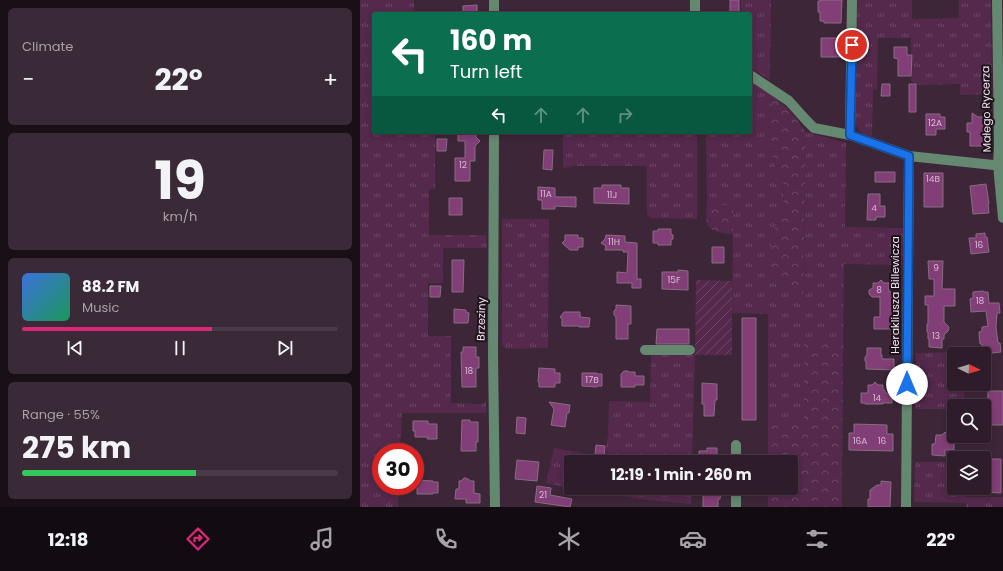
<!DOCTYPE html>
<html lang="en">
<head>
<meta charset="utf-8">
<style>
	:root { --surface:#2e1c2a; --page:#3a2936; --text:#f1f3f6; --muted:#a7a1a8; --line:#493a47; --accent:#db2777 }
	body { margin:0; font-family:Poppins,sans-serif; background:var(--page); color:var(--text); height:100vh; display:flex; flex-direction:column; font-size:15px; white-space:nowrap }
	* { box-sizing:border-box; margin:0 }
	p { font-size:13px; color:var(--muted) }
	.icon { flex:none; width:22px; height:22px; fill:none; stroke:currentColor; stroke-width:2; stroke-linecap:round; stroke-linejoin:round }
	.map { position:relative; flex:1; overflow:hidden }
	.drawer { display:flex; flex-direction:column; gap:8px; padding:8px; background:#190f17; width:360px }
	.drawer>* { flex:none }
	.hud { position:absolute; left:12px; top:12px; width:380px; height:122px; border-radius:4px; box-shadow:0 2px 6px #0003,0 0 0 1px var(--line); background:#0b6e4f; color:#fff; overflow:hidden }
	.needle { width:26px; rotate:95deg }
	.tools { position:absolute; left:587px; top:347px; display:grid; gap:8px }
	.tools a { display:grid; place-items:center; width:44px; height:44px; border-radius:4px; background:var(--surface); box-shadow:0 2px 6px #0003,0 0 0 1px var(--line); font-size:20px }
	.speed { position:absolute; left:12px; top:443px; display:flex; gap:8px; font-size:20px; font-weight:700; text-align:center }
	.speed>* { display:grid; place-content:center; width:52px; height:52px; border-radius:50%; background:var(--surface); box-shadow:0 2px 6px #0003,0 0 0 1px var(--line); line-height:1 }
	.speed .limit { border:6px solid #d22; background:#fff; color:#111 }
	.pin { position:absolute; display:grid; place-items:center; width:34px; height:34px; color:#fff; margin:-17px; border:2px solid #fff; border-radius:50%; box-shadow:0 1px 4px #0007 }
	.me { position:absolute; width:44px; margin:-22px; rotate:0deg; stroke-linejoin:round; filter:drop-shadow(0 0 3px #0008) }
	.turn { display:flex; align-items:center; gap:14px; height:84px; padding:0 12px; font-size:18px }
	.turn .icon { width:52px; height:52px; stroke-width:2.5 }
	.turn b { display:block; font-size:28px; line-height:34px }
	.lanes { display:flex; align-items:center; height:38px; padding:0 12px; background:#0003; justify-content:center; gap:20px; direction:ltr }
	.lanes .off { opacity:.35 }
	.big { font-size:30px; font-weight:700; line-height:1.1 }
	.drawer .tile { flex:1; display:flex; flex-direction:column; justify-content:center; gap:6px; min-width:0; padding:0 14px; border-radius:6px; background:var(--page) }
	.drawer .dial { align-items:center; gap:0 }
	.dial b { font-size:52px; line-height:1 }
	.song { display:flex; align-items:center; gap:12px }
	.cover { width:48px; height:48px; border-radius:6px; background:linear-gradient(135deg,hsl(220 70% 55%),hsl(150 70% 35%)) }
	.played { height:4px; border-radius:2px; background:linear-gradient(90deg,var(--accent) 60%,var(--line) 60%) }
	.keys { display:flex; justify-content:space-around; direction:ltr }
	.heat { display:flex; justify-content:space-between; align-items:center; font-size:22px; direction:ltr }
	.charge { height:6px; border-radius:3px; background:linear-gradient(90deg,#34c759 55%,var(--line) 0) }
	.trip { position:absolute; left:204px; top:455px; width:234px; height:40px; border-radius:4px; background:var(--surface); box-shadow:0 2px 6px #0003,0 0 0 1px var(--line); font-weight:700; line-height:40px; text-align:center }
	.menu { display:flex; height:64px; justify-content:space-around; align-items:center; background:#120b11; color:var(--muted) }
	.menu .icon { width:28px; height:28px }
	.menu .on { color:var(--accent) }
	.menu b { font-size:18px; color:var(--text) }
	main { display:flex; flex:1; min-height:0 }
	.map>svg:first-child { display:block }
</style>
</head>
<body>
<main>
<section class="drawer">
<div class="tile"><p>Climate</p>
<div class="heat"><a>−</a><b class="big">22°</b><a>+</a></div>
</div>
<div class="tile dial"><b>19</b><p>km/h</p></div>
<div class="tile">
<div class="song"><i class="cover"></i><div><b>88.2 FM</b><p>Music</p></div></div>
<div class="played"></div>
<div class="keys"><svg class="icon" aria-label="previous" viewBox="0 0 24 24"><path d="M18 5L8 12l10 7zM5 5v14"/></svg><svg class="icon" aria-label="pause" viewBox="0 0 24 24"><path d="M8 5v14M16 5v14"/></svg><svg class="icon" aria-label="next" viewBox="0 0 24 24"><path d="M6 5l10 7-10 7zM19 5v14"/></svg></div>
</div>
<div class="tile"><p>Range · 55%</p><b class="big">275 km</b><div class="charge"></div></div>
</section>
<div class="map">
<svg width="643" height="507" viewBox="0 0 643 507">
	<defs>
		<pattern id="grass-tufts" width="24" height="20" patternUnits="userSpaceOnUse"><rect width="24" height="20" fill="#54294c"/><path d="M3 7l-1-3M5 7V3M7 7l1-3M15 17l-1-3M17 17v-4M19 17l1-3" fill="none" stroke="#6d4866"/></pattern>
		<pattern id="forest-crowns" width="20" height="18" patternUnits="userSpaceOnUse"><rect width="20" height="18" fill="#54294c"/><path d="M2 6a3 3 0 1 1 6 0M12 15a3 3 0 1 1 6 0" fill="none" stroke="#6d4866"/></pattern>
		<pattern id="garden-furrows" width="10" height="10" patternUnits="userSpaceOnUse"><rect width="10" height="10" fill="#54294c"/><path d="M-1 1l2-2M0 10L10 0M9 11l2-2" fill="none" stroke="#6d4866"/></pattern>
	</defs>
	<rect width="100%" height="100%" fill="#3d2638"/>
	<path fill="url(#grass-tufts)" d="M0,0h54v14h-40v118h61v57h-6v46h57l1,13h-44v35h-15v53h23v67l32,1 3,-4v13h-84l-2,34 -3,5h-16v34h18l-1,21h-38z
		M381,0h30l-1,80 -20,-13v-53h-9z
		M496,0h56v19l47,-1v-18h32l1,94 -32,1v-11l-41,1 -8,-4v-43h-33l-1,51 -4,1 -1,46c-11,-1 -12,-4 -17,-13z
		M390,79l22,16 -4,39 6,29 10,22 -1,23 -10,24 -2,49 13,2 19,13 3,-164 40,11 -1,84 58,1 -1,37 -58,-1 -1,77h-39l1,82h-37v-109l-36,-1 1,-108h-26l-1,-73h44z
		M203,132h134v87l-46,-1 -4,-4v-48h-73l-11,2z
		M142,219h47l-1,129 -42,1 -4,-4z
		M603,352v2h-9v30h10l1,22h-11v3h-39l1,-56z
		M291,355h44l-3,107h-121v26l-25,-5 8,-35 51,9 3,-23 1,-33 41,1z
		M555,462h39v26h12v9h37v10h-37v-4l-52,-1z
		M214,488h118l-1,16 -52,-5z"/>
	<path fill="url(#forest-crowns)" d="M412,95l17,15 17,22 -3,165 -19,-14 -14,-2v-25l3,-24 10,-24 1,-23 -10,-22 -6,-29z
		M347,205h26v29c-23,-2 -29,-5 -26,-29z
		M444,341h39l-1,166h-74v-19h23v-26h-23v-39h36z"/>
	<path fill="url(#garden-furrows)" d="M336,280l36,1v74h-37z"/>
	<path fill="#823e76" stroke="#886d82" d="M370,0h9v14h-9z
		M460,0h22l-1,23h-17v-2h-4v-9h-2v-11h2z
		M117,5v9h-14v-8z
		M461,38h19v19h-19z
		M534,47h13v8h5l-1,21h-13v-17l-4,-1z
		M522,84h8v12h-9z
		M549,84h7v28h-7z
		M612,113l6,4h6v20h-1v9h-13v-14h-3v-9h5z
		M566,114h14v3h5v12h-9v6h-10z
		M98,132h18v5l4,4 -5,5v15h-5v20h-15v-23h10v-17h-7z
		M77,139h10l-1,12h-9z
		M184,150h9l-1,20 -9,-1z
		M515,172h20v10h-20z
		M564,173h19v34h-19z
		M626,184l3,20h-1l1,9 -16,1 -3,-28z
		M242,185h19v3h8v16l-35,-1v-15h8z
		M178,187l17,1v9h21v10l-21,-1v3h-13v-9h-4z
		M508,194h12v12h5v11h-9v3h-9z
		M89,198h13v17h-13z
		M298,229h13v5l2,1v4l-2,1v5h-13v-2h-5v-12h5z
		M625,233v4h2l2,15 -18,2 -2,-16h7v-4z
		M205,235h13v3h5v9h-5v3h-8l-8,-7 3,-3z
		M246,235l19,1v6l12,1v36h4v9h-9v-5h-15v-11l10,1 1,-21h-5v-2h-18l1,-4 -5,-3 4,-4z
		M352,247h12v16h-12z
		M92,260h12l-1,32h-11z
		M568,261h15l-1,28h13v17h-11v16l4,4 1,2 -1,3 -4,4v4h-2v9l-13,-1v-8h-1v-7h-1v-8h1v-19h-3v-9h9v-17h-5z
		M318,270l10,1v19l-26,-1v-17h16z
		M521,280l3,3h5v9h3v37h-18v-12h6v-20h-8l-3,-3v-4l4,-2v-5h5z
		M70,286h11l-1,11h-10z
		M623,291l1,1h4l1,11h10l1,10h-3l-1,14 2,16h2l1,9 -17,2 -2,-10h-2l-1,-12 3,-1v-4l6,-1 -2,-15 -15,1 -1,-13 3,-1v-6z
		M256,305l15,1v18h-3v15h-12v-22l-2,-2v-4l2,-2z
		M94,309l12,1v2l3,1 -1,10h-14z
		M204,312h16v5l10,1 -1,9h-10v-1h-17v-7l-2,-2z
		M382,318h14v102h-14z
		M297,329h32v15h-33z
		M103,347h13v10h3v11h-3v19h-14l-1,-35h2z
		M507,348h14v7h1v4h12v11l-28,-1v-7l-1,-1v-4l2,-2z
		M179,368l16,1v4h5v10h-5v4h-16v-5h-1z
		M264,371h4l1,1h6v4h9v9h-9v2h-14v-13z
		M222,373h15v1h5v12h-5v1l-15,-1z
		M515,382l3,3h5v5h2v3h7v10h-9v1h-18v-1h-4v-10h7v-8h4z
		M342,383l15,1v16h-2l-1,16h-10v-12h-2z
		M628,391h15v34h-16z
		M189,402l21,3 -1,8h-2l-2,14 -14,-2 3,-16z
		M157,417l9,1 -1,16 -9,-1z
		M102,420h8v2h8v20h-2v9h-15z
		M53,421h15v3h9v15h-10l1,-2h-13v-6h-2z
		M494,424l33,1v9h6v17l-44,-1v-17h5z
		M585,432l3,3h6v15h-9v6l-13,-1v-11h3l1,-9h6z
		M236,445l9,1 -1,10 -9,-1z
		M347,448h10v14h-18v-11h8z
		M624,459h17v34l-17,-1z
		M157,460l22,2 -2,19 -22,-2z
		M104,478h2l5,3h3v12l6,1v9h-14v-4h-11l1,-10h3v-8h2z
		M57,480l16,1v1h5v11h-5v1h-16z
		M521,481l10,1 -1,25h-22v-8h2v-9l7,-5h4z
		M177,486l14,2 -1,7 22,4 -2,8 -35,-5z
		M343,491h18l-1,8h-2v8h-15z"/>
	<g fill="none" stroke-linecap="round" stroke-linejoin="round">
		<path stroke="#658871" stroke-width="10" d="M134,0v14
			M492,0l-2,135 59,21 94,10
			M637,0l2,147 -1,18 5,53
			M335,14v-14
			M390,75l39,26 17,19 8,8 36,7
			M134,132l-1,222 2,153
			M285,350h45
			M376,462v-17
			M376,507v-19
			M546,507l3,-351"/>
	</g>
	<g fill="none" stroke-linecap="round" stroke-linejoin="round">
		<g stroke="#114b97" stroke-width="10">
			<path id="route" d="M492,45l-2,90 59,21 -2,228"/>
		</g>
		<use href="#route" stroke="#1a73e8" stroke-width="7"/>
	</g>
	<g text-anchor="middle" stroke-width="4" stroke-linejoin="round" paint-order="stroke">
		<g font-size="9" fill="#d8bad2">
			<text x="575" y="126">12A</text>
			<text x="103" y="168">12</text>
			<text x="573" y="182">14B</text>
			<text x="186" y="197">11A</text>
			<text x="252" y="198">11J</text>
			<text x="514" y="211">4</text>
			<text x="254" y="245">11H</text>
			<text x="619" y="248">16</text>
			<text x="576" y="271">9</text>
			<text x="314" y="283">15F</text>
			<text x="519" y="293">8</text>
			<text x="620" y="304">18</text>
			<text x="576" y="339">13</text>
			<text x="109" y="374">18</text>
			<text x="232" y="383">17B</text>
			<text x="517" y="401">14</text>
			<text x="500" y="444">16A</text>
			<text x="522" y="444">16</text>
			<text x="183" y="498">21</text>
		</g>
		<g font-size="11" fill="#f4e4f0" stroke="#1e131b">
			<text transform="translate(626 109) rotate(-91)" y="4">Małego Rycerza</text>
			<text transform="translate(535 295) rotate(-90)" y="4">Herakliusza Billewicza</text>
			<text transform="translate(121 319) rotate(-89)" y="4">Brzeziny</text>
		</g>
	</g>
</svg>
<div class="tools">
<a><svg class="needle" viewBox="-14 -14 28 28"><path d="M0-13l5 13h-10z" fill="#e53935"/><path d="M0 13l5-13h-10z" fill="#a7a1a8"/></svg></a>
<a><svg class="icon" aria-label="search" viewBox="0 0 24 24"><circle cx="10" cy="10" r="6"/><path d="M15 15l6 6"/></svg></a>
<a><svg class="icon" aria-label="layers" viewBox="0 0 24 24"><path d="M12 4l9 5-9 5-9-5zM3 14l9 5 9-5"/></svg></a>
</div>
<div class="speed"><div class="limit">30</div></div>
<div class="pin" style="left:492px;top:45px;background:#d93025"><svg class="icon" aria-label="arrive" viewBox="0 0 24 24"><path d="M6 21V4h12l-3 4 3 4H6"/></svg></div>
<svg class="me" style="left:547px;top:384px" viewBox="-20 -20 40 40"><circle r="19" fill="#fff"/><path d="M0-13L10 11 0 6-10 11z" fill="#1a73e8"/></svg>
<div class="trip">12:19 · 1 min · 260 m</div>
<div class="hud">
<div class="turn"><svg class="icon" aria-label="left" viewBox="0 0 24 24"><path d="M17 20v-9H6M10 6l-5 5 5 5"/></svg><div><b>160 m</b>Turn left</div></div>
<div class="lanes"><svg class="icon" aria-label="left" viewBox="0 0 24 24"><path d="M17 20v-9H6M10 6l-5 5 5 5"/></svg><svg class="icon off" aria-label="ahead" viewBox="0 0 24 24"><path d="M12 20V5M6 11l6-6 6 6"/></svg><svg class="icon off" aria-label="ahead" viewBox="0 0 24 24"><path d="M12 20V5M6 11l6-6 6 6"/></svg><svg class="icon off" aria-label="right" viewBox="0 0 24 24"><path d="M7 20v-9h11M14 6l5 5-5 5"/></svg></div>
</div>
</div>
</main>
<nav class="menu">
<b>12:18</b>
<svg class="icon on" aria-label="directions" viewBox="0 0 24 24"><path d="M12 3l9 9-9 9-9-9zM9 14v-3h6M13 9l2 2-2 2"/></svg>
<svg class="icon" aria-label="music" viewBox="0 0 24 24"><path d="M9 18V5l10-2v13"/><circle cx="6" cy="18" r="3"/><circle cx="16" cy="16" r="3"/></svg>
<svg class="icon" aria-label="phone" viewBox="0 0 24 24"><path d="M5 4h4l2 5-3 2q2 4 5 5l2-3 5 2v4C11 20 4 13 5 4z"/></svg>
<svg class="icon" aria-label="climate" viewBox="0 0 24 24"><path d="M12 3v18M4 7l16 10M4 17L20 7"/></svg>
<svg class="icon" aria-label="car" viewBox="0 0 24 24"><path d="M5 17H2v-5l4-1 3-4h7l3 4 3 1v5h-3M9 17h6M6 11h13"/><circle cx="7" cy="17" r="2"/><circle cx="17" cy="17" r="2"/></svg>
<svg class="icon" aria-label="filters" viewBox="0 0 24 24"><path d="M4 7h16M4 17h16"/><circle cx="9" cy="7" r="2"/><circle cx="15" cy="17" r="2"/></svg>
<b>22°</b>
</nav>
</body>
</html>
